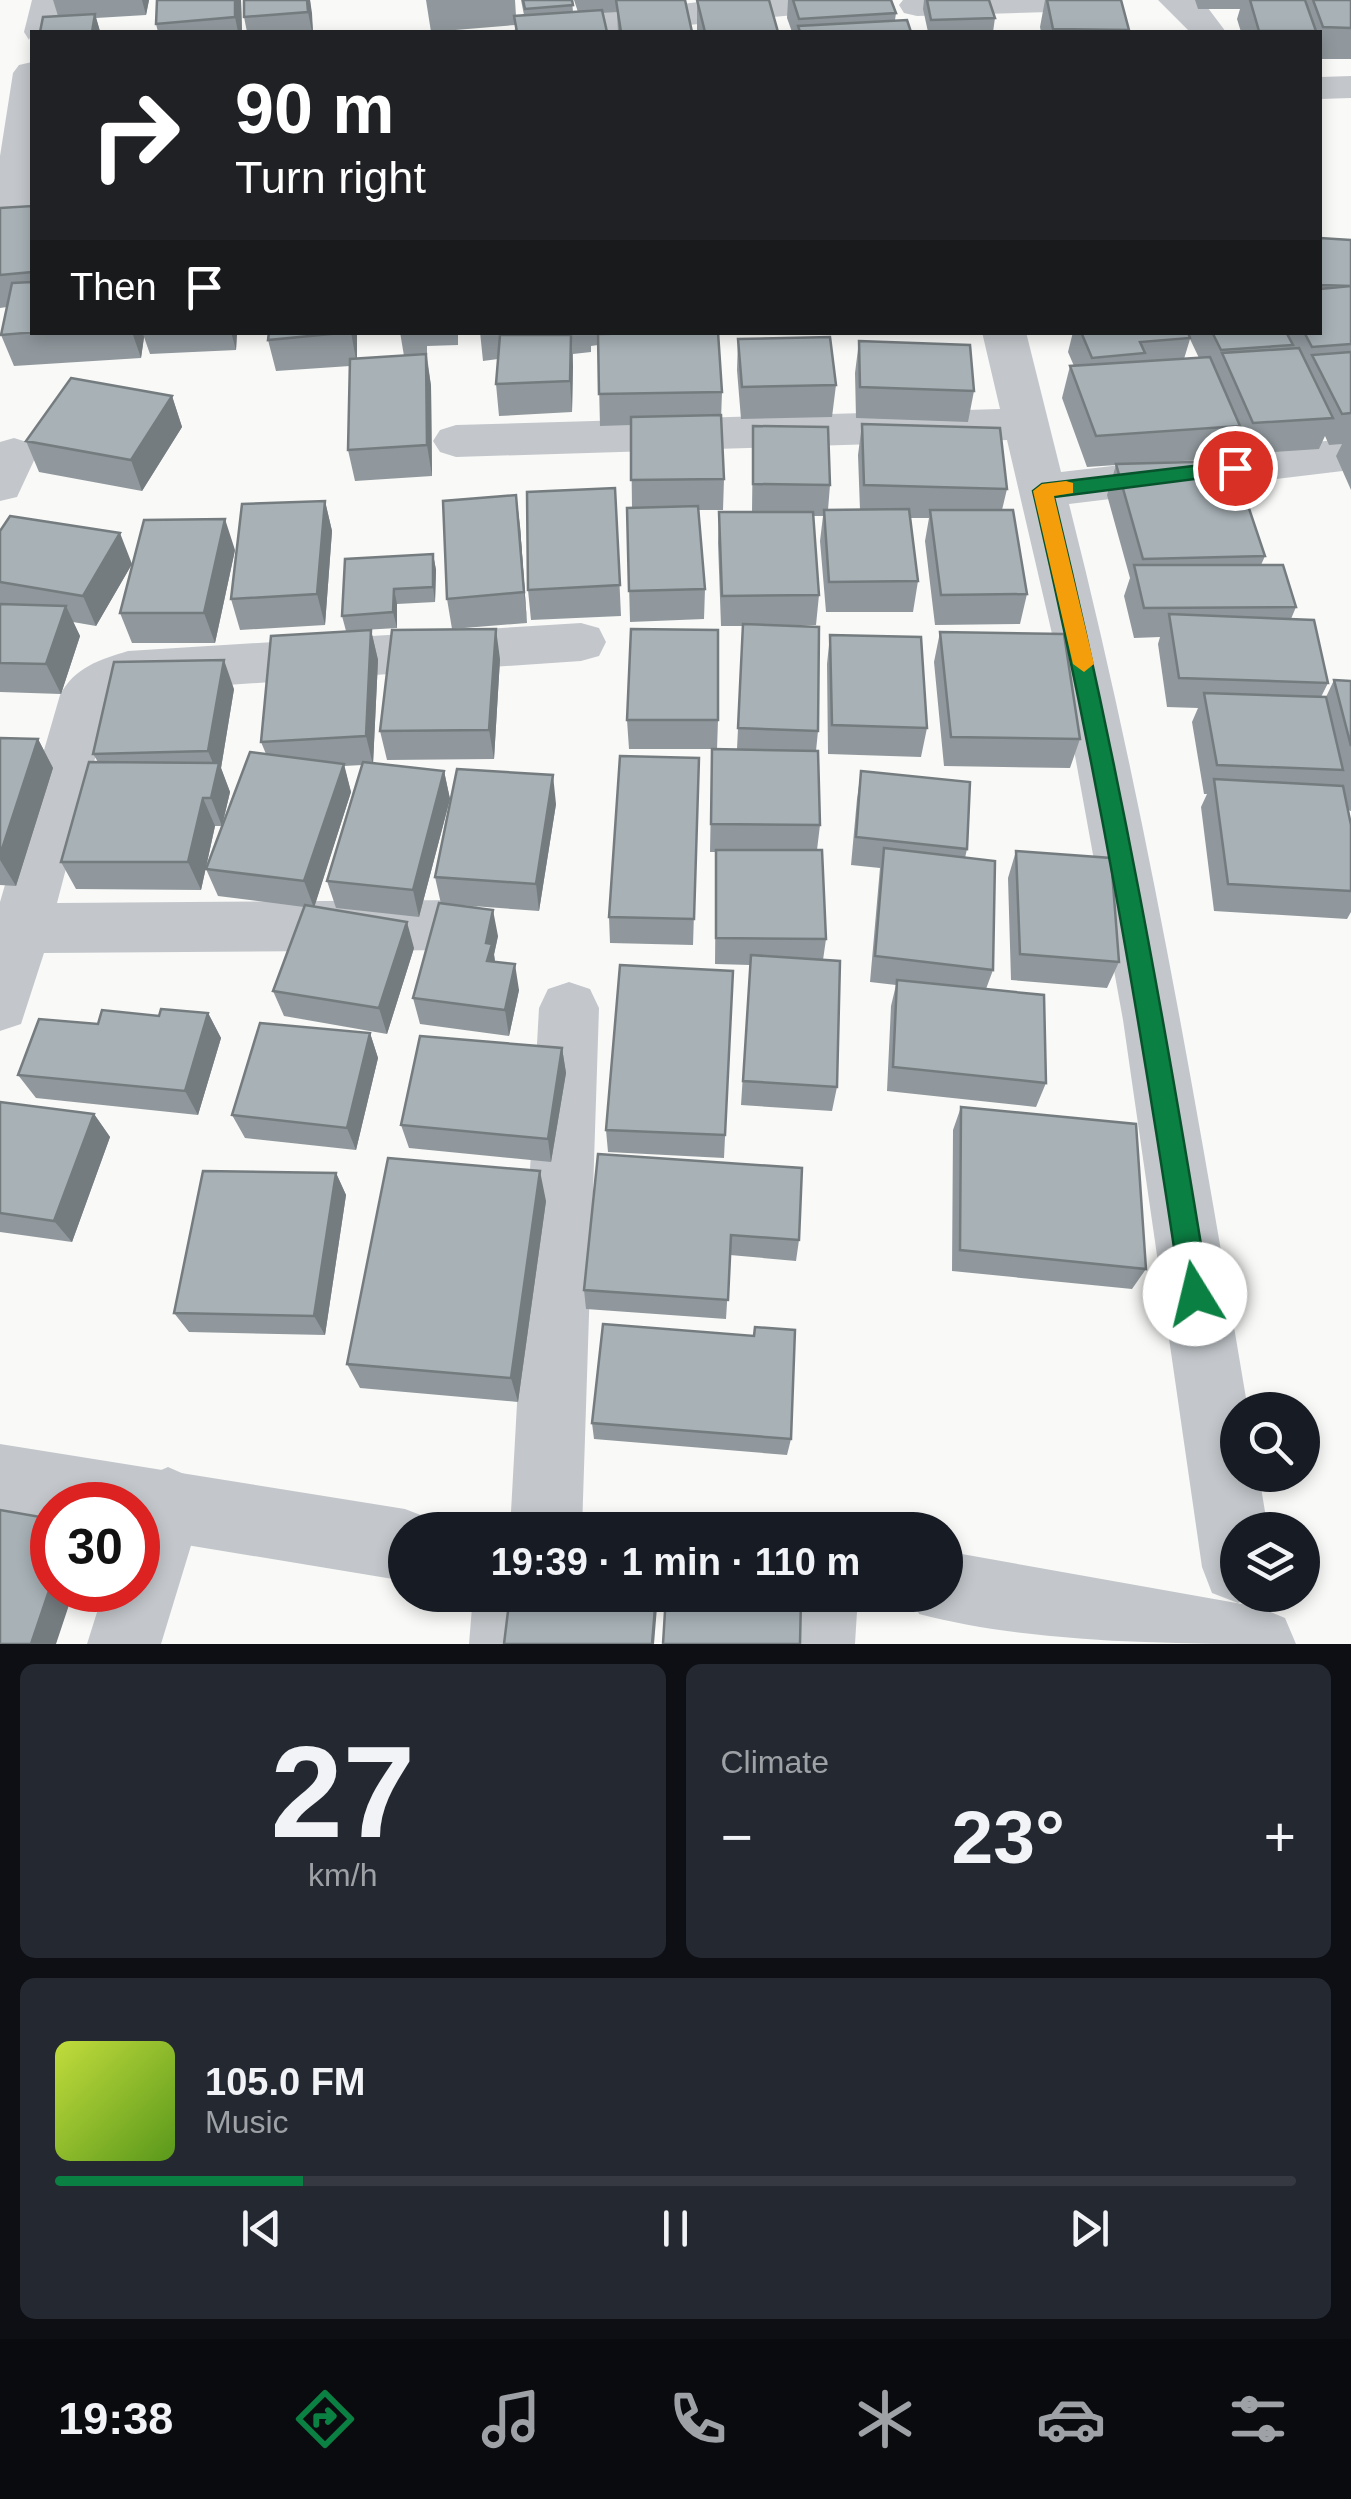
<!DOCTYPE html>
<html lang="en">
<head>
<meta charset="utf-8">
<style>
	:root { --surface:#171b24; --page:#242831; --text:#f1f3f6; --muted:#9ea1a6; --line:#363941; --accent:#0b8043 }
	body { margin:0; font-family:Helvetica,sans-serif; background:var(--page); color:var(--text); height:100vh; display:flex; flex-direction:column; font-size:38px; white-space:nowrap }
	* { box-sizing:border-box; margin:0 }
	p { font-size:32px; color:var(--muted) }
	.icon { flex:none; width:55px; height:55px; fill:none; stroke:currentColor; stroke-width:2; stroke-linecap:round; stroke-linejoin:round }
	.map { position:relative; height:1644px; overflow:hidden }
	.details { display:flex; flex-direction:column; gap:20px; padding:20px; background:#0d0f14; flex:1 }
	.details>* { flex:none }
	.banner { position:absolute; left:30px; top:30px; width:1292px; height:305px; border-radius:0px; box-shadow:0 5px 15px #0003; background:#202124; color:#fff; overflow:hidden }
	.buttons { position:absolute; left:1220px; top:1392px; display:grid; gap:20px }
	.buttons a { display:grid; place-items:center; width:100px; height:100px; border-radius:50%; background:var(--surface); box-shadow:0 5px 15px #0003; font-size:50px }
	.speed { position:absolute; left:30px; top:1482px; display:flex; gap:20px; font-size:50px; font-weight:700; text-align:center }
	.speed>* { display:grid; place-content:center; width:130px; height:130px; border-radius:50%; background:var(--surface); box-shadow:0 5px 15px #0003; line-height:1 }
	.speed .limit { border:15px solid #d22; background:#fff; color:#111 }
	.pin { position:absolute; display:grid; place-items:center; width:85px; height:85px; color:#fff; margin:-42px; border:5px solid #fff; border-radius:50%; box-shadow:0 2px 10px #0007 }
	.me { position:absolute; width:110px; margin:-55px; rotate:351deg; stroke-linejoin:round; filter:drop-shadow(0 0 8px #0008) }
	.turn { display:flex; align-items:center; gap:35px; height:210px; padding:0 40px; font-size:45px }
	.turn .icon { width:130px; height:130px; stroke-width:2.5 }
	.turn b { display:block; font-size:70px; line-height:85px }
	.then { display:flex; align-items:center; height:95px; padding:0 40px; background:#0003; gap:20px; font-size:38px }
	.big { font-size:75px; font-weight:700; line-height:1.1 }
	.details .card { flex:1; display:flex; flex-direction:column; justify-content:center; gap:15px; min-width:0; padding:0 35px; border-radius:15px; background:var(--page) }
	.details .dial { align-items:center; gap:0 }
	.dial b { font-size:130px; line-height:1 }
	.song { display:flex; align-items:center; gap:30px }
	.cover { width:120px; height:120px; border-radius:15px; background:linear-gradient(135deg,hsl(70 70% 55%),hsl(90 70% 35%)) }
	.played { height:10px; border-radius:5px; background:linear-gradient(90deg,var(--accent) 20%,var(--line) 20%) }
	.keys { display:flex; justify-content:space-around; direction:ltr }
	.heat { display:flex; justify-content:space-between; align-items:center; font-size:55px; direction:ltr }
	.details .tiles { flex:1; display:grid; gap:20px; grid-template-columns:1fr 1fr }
	.card:last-child { grid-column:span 2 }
	.trip { position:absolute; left:388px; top:1512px; width:575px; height:100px; border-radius:50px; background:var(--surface); box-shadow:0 5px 15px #0003; font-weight:700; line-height:100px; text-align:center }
	.tabs { display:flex; height:160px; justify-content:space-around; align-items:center; background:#090b0e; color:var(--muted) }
	.tabs .icon { width:70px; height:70px }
	.tabs .current { color:var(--accent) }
	.tabs b { font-size:45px; color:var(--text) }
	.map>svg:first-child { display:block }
</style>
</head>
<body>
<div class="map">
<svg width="1351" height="1644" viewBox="0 0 1351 1644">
	<rect width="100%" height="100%" fill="#f9f9f7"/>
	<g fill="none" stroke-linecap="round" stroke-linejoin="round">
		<path fill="#c3c7cb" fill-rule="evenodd" d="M473,1595h50l-4,49h-50z"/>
		<path fill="#c3c7cb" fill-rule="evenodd" d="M32,0h36l-8,32h-28l-3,8 -5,-8z
			M717,0h140l-5,8 -13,3 -227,21h-99l5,-8 13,-3z
			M903,0h198l-5,8 -13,3 -166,5 -13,-3 -5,-8z
			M1158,0h44l24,32h-36z
			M32,62v143l-18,30 -14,3v-82l13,-83 6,-8z
			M1351,76v22l-31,1v-22z
			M982,332h44l35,140 290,-34v32l-282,34c76,299 128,602 179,906h-10v65h21l9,55h-30v65h20l-20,8 -26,-10 -10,-26 -79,-547 -67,-369 -49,-211 -551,17 -16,-5 -7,-11 7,-11 16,-5 544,-16z
			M14,438l16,5 7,11 -20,43 -17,4v-59z
			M581,623l18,5 7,14 -7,14 -18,5 -456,31 -16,13 -52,198 404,-3 20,8 9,17 -9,17 -20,8 -417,3 -23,71 -21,7v-129l60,-207c15,-28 39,-35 68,-44z
			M569,982l21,7 9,19 -17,522h-72l29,-522 9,-19z
			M168,1467l25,11 11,25 -43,141h-74l17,-54h34v-85h-6l11,-27z
			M784,1595h74l-3,49h-74z"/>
		<path fill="#c3c7cb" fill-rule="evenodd" d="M0,1444l405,65 26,10 4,11h-30v51l-267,-44v-32h-86v18l-52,-9z
			M945,1551l314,56 26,11 11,26c-122,0 -262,0 -377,-30l-8,-19h34z"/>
	</g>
	<path fill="#90989d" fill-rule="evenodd" d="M53,0h96l-3,15 -50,3 4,14h-60l18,-16z
		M241,0l1,32h-84l-2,-8z
		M244,0h66l3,32h-66l-3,-15z
		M426,0h89l1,16 8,-1 -3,-15h51l1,12h5l-4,-12h111l7,32h-74l-1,-20 -14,1 4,19h-91l-1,-7 -84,7z
		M697,0l81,32h-81z
		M788,0h103l5,13 -1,7 16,12h-119l-5,-14z
		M924,0h65l6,18 -2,14h-65l-5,-23z
		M1045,0h76l8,30 -1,2h-87l-1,-5z
		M1195,0h156v59h-31v-27h-79l-4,-13 3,-10h-42z
		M32,206v126h205l-1,18 -86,4 -6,-17 -3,21 -127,8 -13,-31 6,-28 -7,1v-100z
		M1320,238l31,2v250l-15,-34 6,-12 -13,1 -4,-9 -6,13 -77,5 -7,-15 -7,19 -76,5 113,93 -4,9 35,42 -5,12 37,64 -7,14h5l8,-17 17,1v130l-3,-1 3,15v87l-4,7 -133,-8 -13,-104 6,-13h-3l-12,-72 6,-14 -31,-1 -9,-63 2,-7 -26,1 -10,-42 6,-18 -23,-83 9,-30 -29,2 -25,-69 8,-32h4l-6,-14 5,-20h247zM1190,339l9,19 -15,1z
		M357,332v26l47,-2 -4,-24h58v13l-31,1v10l4,30 1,90 -77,5 -7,-31 2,-84 -74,5 -8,-31z
		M480,332h238l4,60 -1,28 3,59 -1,31h-24l6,79 -1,30 -74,3 -3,-114h5l-1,-83 -31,1 -2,-81 -7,1v6l-18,2 -1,58 -73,4 -3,-32 2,-25 -15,2z
		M862,332h95l-94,2z
		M738,339l98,46 -4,32 -91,2 -4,-49z
		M859,341l115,50 -6,31 -112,-4 -1,-45z
		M172,396l10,31 -40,64 -103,-19 -13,-31z
		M862,424l145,65 -5,21 25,84 -7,30 -85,1 -10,-84 4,-23h-19l8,63 -5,31h-87l-6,-71 3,-25h-10l6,79 -3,30 -37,1 39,105 -2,20 4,74 -3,25 9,89 -3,21 14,127 -5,24 -91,-6 9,-140 -35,-1 1,-112h-6l2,-103h-83l-2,-29h91l-1,29h20l6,-123h-22l-3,-83 1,-31h33l1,-86 77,59 -2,25h32l-2,-55z
		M615,488l6,128 -90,4 -3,-30z
		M325,501l7,30 -7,94 -85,5 -9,-31z
		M520,526l7,97 -75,6 -5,-30z
		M0,531l132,33 -36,62 -23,-4 7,14 -19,58 -61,-2z
		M235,550l-20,93h-83l-12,-30z
		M433,554l3,16 -1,32 -38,2v24l-51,3 -4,-15z
		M371,630l7,30 -5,103 71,8 6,28 -31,118 -83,-9 -9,-27 35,-116 -18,1 7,26 -37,115 100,41 -27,86 -103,-18 -11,-25 31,-84 -86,-11 -12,-27 60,-115 -5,-12z
		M940,632l140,107 -10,29 -126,-2 -10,-104z
		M830,635l97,93 -6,29 -93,-3 -1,-90z
		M500,659l-6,100 -107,1 -7,-29z
		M234,689l-13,79 9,24 -8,34h-7l-14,64 -125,-1 -15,-27 37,-100 -5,-8z
		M0,738l38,1 15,29 -37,118 -16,-1z
		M699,758l-6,187 -83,-2 -1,-26z
		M861,771l106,78 -2,9 28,112 -7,19 60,94 -10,24 -149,-16 4,-85 5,-21 -26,-3 10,-114 -29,-3 6,-66z
		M556,804l-17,107 -94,-7 53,32 -4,19 1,6 24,29 -10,46 -89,-12 -7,-26 28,-94 -6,-27z
		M1016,851l103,111 -12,26 -96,-8 -3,-102z
		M733,971l-9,187 -116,-6 -2,-22z
		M208,1013l13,25 -23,77 -162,-17 -18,-23 141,-59z
		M370,1033l8,25 -22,92 -111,-12 -13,-23z
		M562,1048l4,25 -15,89 -142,-14 -8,-23z
		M0,1102l94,12 16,23 -38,105 -72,-10z
		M961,1107l185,162 -14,20 -180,-18 1,-141z
		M598,1154l201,86 -3,21 -66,-6 -4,64 -140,-10 -2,-19z
		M336,1173l10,22 -21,140 -136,-3 -15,-19z
		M546,1201l-28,201 -158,-14 -13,-24z
		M755,1327l36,112 -4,16 -193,-16 -2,-16 162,-87z"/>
	<path fill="#757c7f" d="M142,0h7l-3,15z
		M235,0h6l1,32h-4l-3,-15z
		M307,0h3l2,13 1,19h-1l-4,-20z
		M95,14l5,17v1h-8z
		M132,332h10l2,5 -3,21z
		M231,332h6l-1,18z
		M351,332h6v33z
		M571,335l2,31 -1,46 -2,-31z
		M426,354l5,32 1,90 -5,-31z
		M172,396l10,31 -40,64 -11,-31z
		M516,495l4,31 7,97 -3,-31z
		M325,501l7,30 -7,94 -8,-31z
		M225,519l10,31 -20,93 -11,-30z
		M120,533l12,31 -36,62 -13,-30z
		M433,554l3,16 -1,32 -2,-15z
		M394,589l3,15v24l-4,-16z
		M66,606l14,30 -19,58 -15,-30z
		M496,629l4,30 -6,100 -5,-29z
		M371,630l7,30 -5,105 -7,-29z
		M224,660l10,29 -13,79 9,24 -8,34 -11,-28 6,-25 -9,-22z
		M38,739l15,29 -37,118 -16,-26v-5z
		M344,764l7,28 -37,116 -10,-27z
		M444,771l6,28 -31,118 -6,-27z
		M553,775l3,29 -17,107 -3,-27z
		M203,798l12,28 -14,64 -13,-28z
		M493,910l5,26 -4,18 2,16 -4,16 -6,-43z
		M407,922l7,26 -27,86 -8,-26z
		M515,964l4,26 -10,46 -4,-26z
		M208,1013l13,25 -23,77 -13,-24z
		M370,1033l8,25 -22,92 -9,-22z
		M562,1048l4,25 -15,89 -3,-23z
		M94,1114l16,23 -38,105 -18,-21z
		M540,1171l6,30 -28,201 -7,-24z
		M336,1173l10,22 -21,140 -11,-19z
		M52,1582v8h22l-18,54h-25z
		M656,1595h2l-4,49h-2z"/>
	<path fill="#a7b1b6" stroke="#757c7f" stroke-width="2.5" d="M157,0h78v17l-79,7z
		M244,0h63l1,12 -64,5z
		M523,0h49l1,5 -48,4z
		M616,0h69l7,32h-71z
		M697,0h72l9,32h-73z
		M793,0h98l5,13 -97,6z
		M927,0h62l6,18 -64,2z
		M1047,0h74l8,30 -76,-1z
		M1250,0h55l11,31h-57z
		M1313,0h38v28l-28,-1z
		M602,10l5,22h-90l-3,-16z
		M95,14l-3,18h-52l3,-15z
		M907,20l4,12h-111l-2,-6z
		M32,206v66l-32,3v-67z
		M1320,238l31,2v46l-31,-1z
		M32,282v50h4l-35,3 11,-52z
		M1351,286v58l-39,3 -8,-15h16v-43z
		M269,332h82l-83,8z
		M718,332l4,60 -123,2 -1,-60z
		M1081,332h107l2,6 -50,4 5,11 -53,5z
		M1212,332h74l7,13 -72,5z
		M500,335h71l-1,46 -74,3z
		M830,337l6,48 -94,2 -4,-48z
		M859,341l111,4 4,46 -114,-4z
		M1299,348l34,70 -80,5 -31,-70z
		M1351,352v61l-9,1 -30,-59z
		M426,354l1,91 -79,5 2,-91z
		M1210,357l30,69 -144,10 -26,-70z
		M71,378l101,18 -41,64 -105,-19z
		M721,415l3,64 -93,1v-63z
		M862,424l138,4 7,61 -143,-4z
		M753,426l75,1 2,58 -77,-1z
		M1233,461l32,95 -122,3 -27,-95z
		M615,488l5,97 -92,5 -1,-98z
		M516,495l8,97 -77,7 -4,-98z
		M325,501l-8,93 -86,5 11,-95z
		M698,506l7,83 -76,2 -2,-83z
		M909,509l9,72 -89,1 -5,-72z
		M930,510h83l14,84 -86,1z
		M719,512h94l6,83 -97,1z
		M10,516l110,17 -37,63 -83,-14v-51z
		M225,519l-21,94h-84l24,-93z
		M433,554v33l-39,2 -1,23 -51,4 3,-57z
		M1134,565h149l13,42 -152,1z
		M0,604l66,2 -20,58 -46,-1z
		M1169,614l145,6 14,63 -149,-5z
		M743,624l76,3 -1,104 -80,-3z
		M496,629l-7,101 -109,1 12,-101z
		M631,629l87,1v90h-91z
		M371,630l-5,106 -105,6 10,-106z
		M940,632l124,2 16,105 -129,-2z
		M830,635l91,2 6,91 -95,-3z
		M224,660l-16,91 -115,3 21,-92z
		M1334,680l17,1v65z
		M1204,693l122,4 17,73 -126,-5z
		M0,738l38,1 -38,116z
		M712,749l106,2 2,74 -109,-1z
		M250,752l94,12 -40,117 -98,-12z
		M620,756l79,2 -5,161 -85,-2z
		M89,762l130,1 -8,35h-8l-15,64h-127z
		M363,762l81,9 -31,119 -86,-9z
		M457,769l96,6 -17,109 -101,-7z
		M861,771l109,11 -3,67 -111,-12z
		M1214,779l129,7 8,39v66l-123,-7z
		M884,848l111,13 -2,109 -118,-14z
		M716,850h106l4,89 -110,-1z
		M1016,851l95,7 8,104 -99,-8z
		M439,903l54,7 -7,33 6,1 -5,17 28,3 -10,46 -92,-12z
		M305,905l102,17 -28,86 -106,-17z
		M751,955l89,6 -3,126 -94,-6z
		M620,965l113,6 -8,164 -119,-5z
		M897,980l147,15 2,88 -153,-16z
		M161,1009l47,4 -23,78 -167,-16 21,-56 59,5 4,-14 57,6z
		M260,1023l110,10 -23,95 -115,-13z
		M420,1036l142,12 -14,91 -147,-14z
		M0,1102l94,12 -40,107 -54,-8z
		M961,1107l175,17 10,145 -186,-19z
		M598,1154l204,14 -3,72 -68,-5 -3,65 -144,-10z
		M388,1158l152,13 -29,207 -164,-14z
		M203,1171l133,2 -22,143 -140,-3z
		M603,1324l151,12 1,-9 40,3 -4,109 -199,-16z
		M0,1510l52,9v63l-21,62h-31z
		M510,1595h146l-4,49h-148z
		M666,1595h87l48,3 -1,46h-137z"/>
	<path fill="#0b8043" stroke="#07532c" stroke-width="2.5" d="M1235,461l7,2v10l-188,24c64,263 112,529 155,797l-4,9 -10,4 -10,-4 -4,-9c-40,-270 -86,-538 -148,-803l9,-7z"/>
	<path fill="#f59e0b" d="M1066,481l7,2v10l-19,3 40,168 -10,8 -11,-8 -40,-173 9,-7z"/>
</svg>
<div class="buttons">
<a><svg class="icon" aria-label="search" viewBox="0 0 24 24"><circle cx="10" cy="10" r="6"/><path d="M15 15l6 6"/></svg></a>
<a><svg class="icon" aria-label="layers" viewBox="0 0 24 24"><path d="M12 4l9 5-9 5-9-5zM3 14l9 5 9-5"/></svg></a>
</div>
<div class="speed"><div class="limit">30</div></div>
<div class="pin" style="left:1235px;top:468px;background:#d93025"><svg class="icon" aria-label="arrive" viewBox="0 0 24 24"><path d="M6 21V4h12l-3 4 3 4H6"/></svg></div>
<svg class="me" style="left:1195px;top:1294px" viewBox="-20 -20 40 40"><circle r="19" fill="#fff"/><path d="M0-13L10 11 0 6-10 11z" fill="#0b8043"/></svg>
<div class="trip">19:39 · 1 min · 110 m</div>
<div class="banner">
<div class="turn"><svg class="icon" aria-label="right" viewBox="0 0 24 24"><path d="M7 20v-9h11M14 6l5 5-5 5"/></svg><div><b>90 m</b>Turn right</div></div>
<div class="then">Then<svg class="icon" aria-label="arrive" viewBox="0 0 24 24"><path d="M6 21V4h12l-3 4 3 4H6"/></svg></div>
</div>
</div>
<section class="details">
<div class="tiles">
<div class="card dial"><b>27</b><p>km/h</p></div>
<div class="card"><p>Climate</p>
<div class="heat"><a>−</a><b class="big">23°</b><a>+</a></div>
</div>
<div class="card">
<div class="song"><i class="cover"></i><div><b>105.0 FM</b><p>Music</p></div></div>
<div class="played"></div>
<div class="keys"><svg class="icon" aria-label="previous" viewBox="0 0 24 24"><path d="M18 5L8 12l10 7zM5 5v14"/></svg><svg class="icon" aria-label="pause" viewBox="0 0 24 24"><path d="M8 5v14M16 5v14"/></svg><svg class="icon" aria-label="next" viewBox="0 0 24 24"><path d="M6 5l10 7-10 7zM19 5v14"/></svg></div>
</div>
</div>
</section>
<nav class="tabs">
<b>19:38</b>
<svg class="icon current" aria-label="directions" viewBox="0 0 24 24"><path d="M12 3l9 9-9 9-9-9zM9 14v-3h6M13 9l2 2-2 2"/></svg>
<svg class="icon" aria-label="music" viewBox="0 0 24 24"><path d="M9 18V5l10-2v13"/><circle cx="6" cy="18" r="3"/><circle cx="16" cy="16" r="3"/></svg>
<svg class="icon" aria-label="phone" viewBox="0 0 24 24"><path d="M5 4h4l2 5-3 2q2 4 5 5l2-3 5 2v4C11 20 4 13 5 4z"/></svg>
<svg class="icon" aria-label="climate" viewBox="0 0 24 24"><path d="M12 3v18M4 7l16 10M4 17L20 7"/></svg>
<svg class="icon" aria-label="car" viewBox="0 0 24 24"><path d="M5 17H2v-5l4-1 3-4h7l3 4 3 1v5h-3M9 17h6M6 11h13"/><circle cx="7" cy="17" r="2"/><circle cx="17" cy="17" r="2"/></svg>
<svg class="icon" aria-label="filters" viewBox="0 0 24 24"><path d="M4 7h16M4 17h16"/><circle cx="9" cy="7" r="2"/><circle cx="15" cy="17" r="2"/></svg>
</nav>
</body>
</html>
